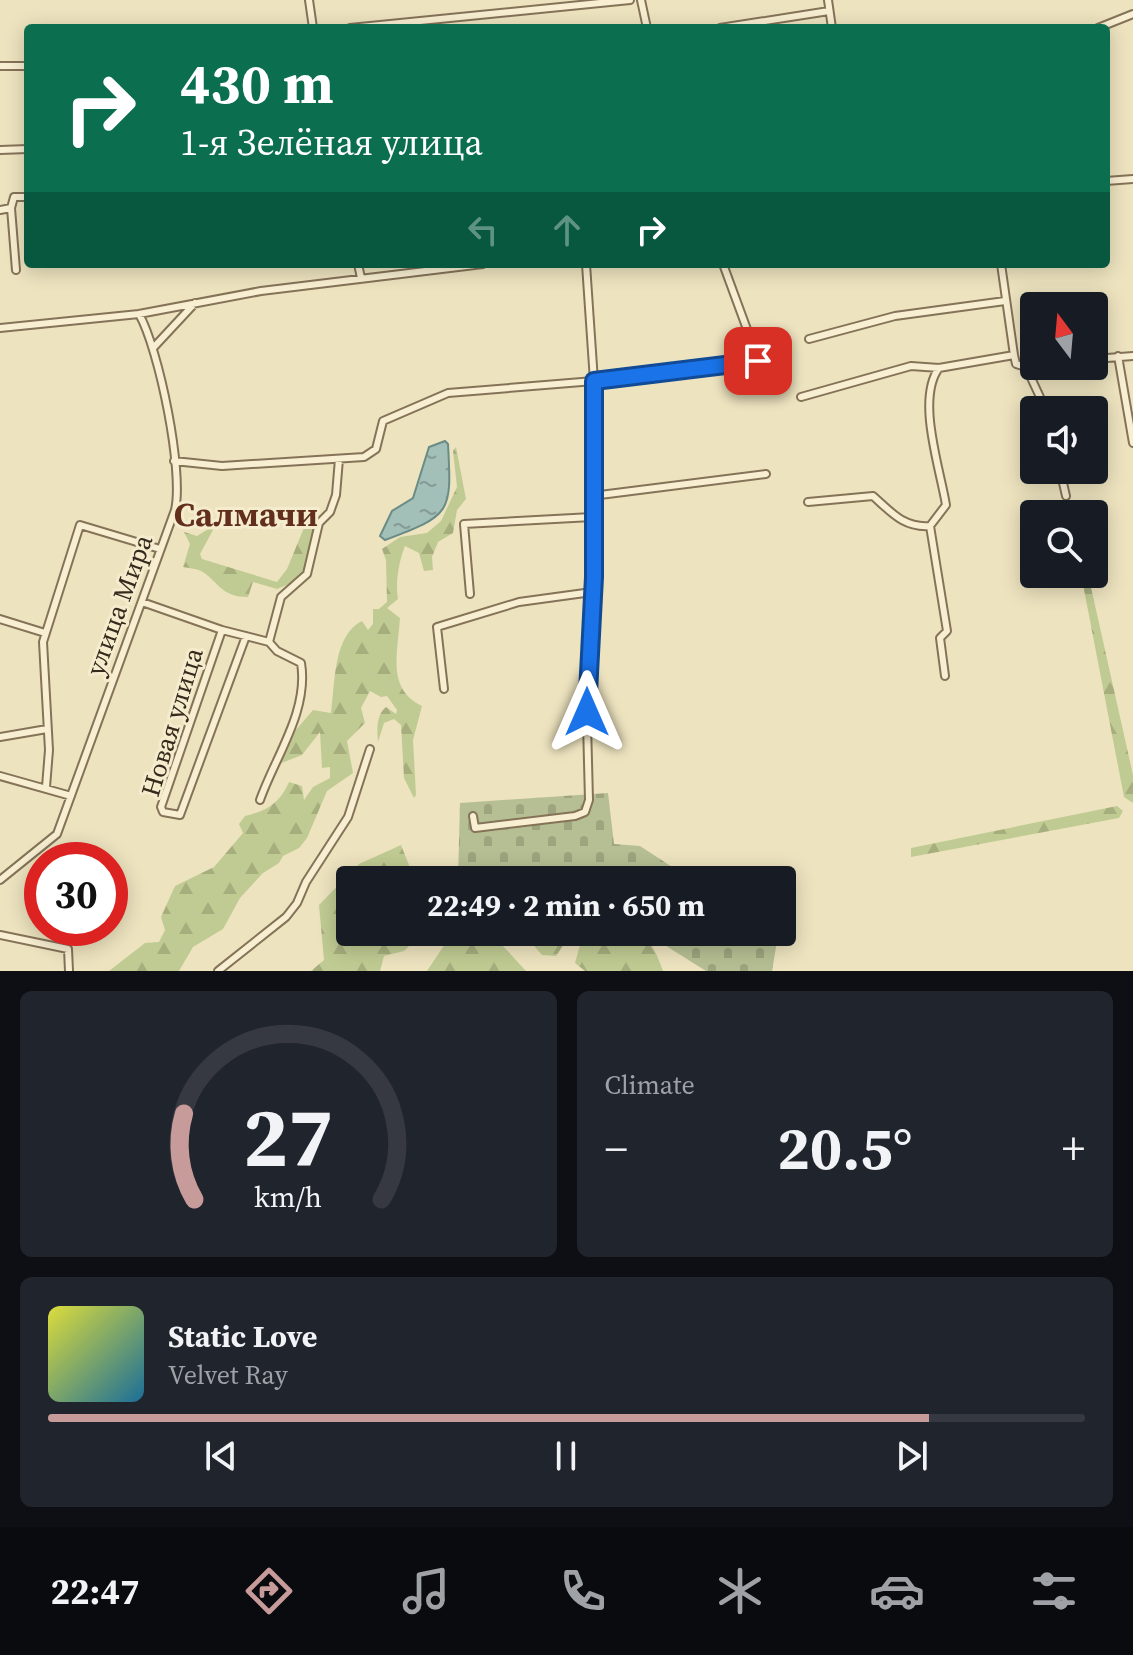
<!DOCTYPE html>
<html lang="en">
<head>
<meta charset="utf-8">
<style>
	:root { --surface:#171b24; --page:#20242c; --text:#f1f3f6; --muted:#9ea1a6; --line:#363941; --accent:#c79b9a }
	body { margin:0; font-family:"Source Serif 4",serif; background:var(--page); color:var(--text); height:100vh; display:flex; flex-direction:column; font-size:30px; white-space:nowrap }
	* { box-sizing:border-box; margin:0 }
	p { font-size:26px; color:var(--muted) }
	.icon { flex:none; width:44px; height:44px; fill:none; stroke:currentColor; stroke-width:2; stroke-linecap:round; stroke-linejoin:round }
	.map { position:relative; height:971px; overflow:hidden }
	.details { display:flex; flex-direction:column; gap:20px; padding:20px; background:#0d0f14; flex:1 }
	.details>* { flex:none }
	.guide { position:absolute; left:24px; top:24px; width:1086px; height:244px; border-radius:8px; box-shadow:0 4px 20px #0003; background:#0b6e4f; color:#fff; overflow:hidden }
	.needle { width:52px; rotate:344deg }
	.fabs { position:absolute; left:1020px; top:292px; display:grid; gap:16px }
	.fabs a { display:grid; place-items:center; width:88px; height:88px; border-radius:8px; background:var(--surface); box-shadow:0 4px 20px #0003; font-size:40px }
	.speed { position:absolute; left:24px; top:842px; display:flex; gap:16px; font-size:40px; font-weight:700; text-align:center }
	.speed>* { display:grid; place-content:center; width:104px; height:104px; border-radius:50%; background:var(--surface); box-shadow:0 4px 20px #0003; line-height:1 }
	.speed .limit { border:12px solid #d22; background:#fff; color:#111 }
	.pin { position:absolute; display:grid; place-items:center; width:68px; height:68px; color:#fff; margin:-34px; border-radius:16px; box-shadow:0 4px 12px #0006 }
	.me { position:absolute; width:88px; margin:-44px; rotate:0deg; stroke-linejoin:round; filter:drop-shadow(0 0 6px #0008) }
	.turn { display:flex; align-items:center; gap:28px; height:168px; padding:0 24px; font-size:36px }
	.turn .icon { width:104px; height:104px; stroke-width:2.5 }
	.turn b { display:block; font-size:56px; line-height:68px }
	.lanes { display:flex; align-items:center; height:76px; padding:0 24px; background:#0003; justify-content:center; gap:40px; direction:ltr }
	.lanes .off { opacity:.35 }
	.big { font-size:60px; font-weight:700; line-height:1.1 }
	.details .tile { flex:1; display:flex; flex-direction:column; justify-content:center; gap:12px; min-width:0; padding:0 28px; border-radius:12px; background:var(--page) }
	.details .dial { align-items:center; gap:0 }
	.dial svg { height:208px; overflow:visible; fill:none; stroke:var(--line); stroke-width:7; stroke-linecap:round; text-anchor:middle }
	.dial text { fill:var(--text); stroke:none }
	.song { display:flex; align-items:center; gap:24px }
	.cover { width:96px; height:96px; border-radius:12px; background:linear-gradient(135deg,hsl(60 70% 55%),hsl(200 70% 35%)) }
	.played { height:8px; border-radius:4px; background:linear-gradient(90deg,var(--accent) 85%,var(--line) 85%) }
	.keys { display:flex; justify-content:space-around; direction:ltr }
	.heat { display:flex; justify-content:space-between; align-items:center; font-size:44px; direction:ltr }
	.details .tiles { flex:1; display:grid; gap:20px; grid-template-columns:1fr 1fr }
	.tile:last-child { grid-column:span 2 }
	.trip { position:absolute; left:336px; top:866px; width:460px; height:80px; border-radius:8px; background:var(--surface); box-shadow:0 4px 20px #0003; font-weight:700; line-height:80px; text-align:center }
	.menu { display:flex; height:128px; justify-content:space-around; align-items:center; background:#090b0e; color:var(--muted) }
	.menu .icon { width:56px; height:56px }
	.menu .active { color:var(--accent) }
	.menu b { font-size:36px; color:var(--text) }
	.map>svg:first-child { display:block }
</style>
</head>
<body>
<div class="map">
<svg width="1133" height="971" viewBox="0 0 1133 971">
	<defs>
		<pattern id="forest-firs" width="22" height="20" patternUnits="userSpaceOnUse" patternTransform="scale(2)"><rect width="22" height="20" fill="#c0cb93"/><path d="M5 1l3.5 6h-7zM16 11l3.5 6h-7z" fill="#a6ae7e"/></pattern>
		<pattern id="cemetery-stones" width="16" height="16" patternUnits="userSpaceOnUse" patternTransform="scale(2)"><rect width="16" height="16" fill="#b6bf93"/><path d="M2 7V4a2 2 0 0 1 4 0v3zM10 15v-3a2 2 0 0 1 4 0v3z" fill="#9da47e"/></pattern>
		<pattern id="water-ripples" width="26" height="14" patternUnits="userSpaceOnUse" patternTransform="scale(2)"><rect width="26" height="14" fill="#a2bfb8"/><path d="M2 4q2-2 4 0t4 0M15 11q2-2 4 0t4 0" fill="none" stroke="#859b95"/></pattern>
	</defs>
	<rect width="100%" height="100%" fill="#ede3bf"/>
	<path fill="url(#forest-firs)" d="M456,447l10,52 -9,11 -4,23 -15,9 -6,15 1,13 -9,1 -5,-18 -14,-7c-6,15 -10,37 -7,53l-11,9 13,10c-2,34 -14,71 22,88l-9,34 3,55 -2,3 -10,-20 -3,-53 -7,-6 -10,4 -6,19c-1,-12 -2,-27 8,-35l10,7 1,-4 -10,-14 -6,1 -11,-6 -9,17 4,15 -18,18 6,32 -26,18 -20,47 -8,10 -16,8 -4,7 -16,10 -23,25 -17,31 -30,18 -14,24h-70l36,-28 14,-1 6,-12 -4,-13 14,-31 39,-19 29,-34 -4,-9 6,-8c22,-5 35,-13 44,-34l13,4 2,14 9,-13 17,-9v-11l-8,1 -2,-36 -18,23 -23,9 -3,-11 37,-43 18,3c4,-29 2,-78 31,-92l6,9 5,-6v-15h6l8,-7 -1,-42 -4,-11 18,-12 27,-4 14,-12 16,-34 -4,-36z
		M308,518l7,16 -14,45 -24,10 -24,-7 -5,15c-26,0 -28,-13 -45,-25 -5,-3 -14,-4 -20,-5l7,-23 -6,-12 13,4 13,-8 3,2 -13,24 2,5 75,23 10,-13z
		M1081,574h7l45,201v28l-9,-6z
		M1117,806l6,5 -4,7 -208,39v-9z
		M401,845l14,35h-65v52h73l-19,19 -20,5 -4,15h-69l13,-11 -5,-55 40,-41z
		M453,932h66l-17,13 24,26h-99z
		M522,932h50l-16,24 -14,-1z
		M590,932c46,0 56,-9 73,39h-78l-10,-8 5,-18z"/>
	<path fill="url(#cemetery-stones)" d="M608,793l6,51 26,2 52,34h-112l-2,-5 -61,-6 -24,11h-35l2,-77z
		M644,932h129l5,3 -6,36h-66z"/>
	<path fill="url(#water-ripples)" stroke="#6a8c86" stroke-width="2" d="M445,441l3,3c4,70 3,71 -63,96l-5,-4 12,-25 21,-13 16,-51z"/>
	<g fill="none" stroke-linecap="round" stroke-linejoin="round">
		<g stroke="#857358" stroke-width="10">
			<path id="minor" d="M309,0l4,28
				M641,0l6,28
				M828,0l4,28
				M350,28l280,-28
				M720,28l109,-17
				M1098,28l35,-14
				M0,66h28
				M0,150l28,-1
				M1106,181l27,-2
				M11,208l3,-11h14
				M0,210l11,-2 5,62
				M358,264l3,14
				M723,264l39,106
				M1001,264l13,91 2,9 10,3
				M0,328l139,-14 122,-23 222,-27
				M809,339l86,-23 110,-15
				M154,347l41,-44
				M1118,356l15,87
				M1094,359l39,-3
				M1034,365l-8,2 20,43
				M939,368c-23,31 1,100 7,137l-16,21 17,105 -7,7 5,38
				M801,397l110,-31 28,2 75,-13
				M174,461l48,5 142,-9 12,-8 7,-28 65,-28 146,-12 164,-20
				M1060,470l6,26
				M592,496l174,-22
				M808,502l65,-6c19,17 31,32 57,30
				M470,594l-6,-70 128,-7
				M142,602l80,28 47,12 12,-45 26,-23 12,-51 11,-11 6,-17 3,-36
				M0,619l45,14
				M222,630l-61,177 2,5 17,3 66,-179
				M444,689l-7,-62 82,-25 73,-10
				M0,737l47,-8
				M0,776l71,20
				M46,787l3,-37 -6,-108 37,-117 80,24
				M260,800c15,-43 49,-89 41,-137l-24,-12 -8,-9
				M473,816l2,12 100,-12 10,-4 4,-12 -3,-115 8,-108v-196l-8,-117
				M0,880l57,-46 118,-324c9,-38 -16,-161 -36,-196
				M0,935l68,14 1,22
				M218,971l68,-54 11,-14 9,-21 42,-65 22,-68"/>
		</g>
		<use href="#minor" stroke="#f8efd2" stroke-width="6"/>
	</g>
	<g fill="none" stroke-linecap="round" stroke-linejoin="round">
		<g stroke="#114b97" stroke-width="20">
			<path id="route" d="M587,712l7,-135v-196l164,-20"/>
		</g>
		<use href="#route" stroke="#1a73e8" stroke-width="14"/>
	</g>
	<g text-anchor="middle" stroke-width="6" stroke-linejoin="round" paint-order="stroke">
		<g font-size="26" fill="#352a1c" stroke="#f5ecce">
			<text transform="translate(119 605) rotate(-70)" y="9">улица Мира</text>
			<text transform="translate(172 722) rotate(-73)" y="9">Новая улица</text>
		</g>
		<g font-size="34" font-weight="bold" fill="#612f1c" stroke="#f5ecce">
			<text x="246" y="526">Салмачи</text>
		</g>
	</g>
</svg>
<div class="fabs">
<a><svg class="needle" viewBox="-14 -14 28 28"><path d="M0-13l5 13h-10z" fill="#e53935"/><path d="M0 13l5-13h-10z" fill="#9ea1a6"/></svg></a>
<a><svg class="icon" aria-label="sound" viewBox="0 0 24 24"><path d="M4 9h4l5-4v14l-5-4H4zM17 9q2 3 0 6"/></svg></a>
<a><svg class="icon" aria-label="search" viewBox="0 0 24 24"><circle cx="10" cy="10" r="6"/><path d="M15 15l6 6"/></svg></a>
</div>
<div class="speed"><div class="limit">30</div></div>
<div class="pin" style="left:758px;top:361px;background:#d93025"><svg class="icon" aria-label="arrive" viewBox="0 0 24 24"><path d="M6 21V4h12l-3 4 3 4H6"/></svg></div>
<svg class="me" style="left:587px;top:712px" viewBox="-20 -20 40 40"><path d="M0-17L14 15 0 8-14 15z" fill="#1a73e8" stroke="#fff" stroke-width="4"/></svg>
<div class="trip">22:49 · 2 min · 650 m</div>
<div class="guide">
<div class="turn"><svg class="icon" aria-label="right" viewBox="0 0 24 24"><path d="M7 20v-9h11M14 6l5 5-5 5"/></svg><div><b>430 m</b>1-я Зелёная улица</div></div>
<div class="lanes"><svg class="icon off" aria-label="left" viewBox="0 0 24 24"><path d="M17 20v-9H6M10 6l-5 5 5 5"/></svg><svg class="icon off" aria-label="ahead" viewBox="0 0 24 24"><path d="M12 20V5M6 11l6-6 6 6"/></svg><svg class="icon" aria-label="right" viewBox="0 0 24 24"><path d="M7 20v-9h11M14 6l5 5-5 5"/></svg></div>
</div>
</div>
<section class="details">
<div class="tiles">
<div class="tile dial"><svg viewBox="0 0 100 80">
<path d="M14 69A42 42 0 1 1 86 69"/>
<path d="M14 69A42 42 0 0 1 10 36" stroke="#c79b9a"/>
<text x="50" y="56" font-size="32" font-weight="700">27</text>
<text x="50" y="72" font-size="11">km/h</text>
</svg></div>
<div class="tile"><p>Climate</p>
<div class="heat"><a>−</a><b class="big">20.5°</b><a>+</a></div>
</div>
<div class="tile">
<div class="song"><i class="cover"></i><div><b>Static Love</b><p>Velvet Ray</p></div></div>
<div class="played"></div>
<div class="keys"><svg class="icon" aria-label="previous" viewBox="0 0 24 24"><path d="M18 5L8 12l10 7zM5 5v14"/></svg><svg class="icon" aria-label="pause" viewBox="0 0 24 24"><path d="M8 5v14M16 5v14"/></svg><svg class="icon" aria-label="next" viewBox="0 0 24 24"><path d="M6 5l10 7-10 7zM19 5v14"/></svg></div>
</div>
</div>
</section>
<nav class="menu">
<b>22:47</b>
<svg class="icon active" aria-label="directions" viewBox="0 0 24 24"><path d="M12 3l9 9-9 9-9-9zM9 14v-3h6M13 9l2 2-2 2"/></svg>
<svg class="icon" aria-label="music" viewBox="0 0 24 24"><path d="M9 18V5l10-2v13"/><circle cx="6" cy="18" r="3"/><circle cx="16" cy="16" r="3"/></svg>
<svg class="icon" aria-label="phone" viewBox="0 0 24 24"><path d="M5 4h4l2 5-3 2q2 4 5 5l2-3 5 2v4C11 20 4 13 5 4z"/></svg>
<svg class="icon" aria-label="climate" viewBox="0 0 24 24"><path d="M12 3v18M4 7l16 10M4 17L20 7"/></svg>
<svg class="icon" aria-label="car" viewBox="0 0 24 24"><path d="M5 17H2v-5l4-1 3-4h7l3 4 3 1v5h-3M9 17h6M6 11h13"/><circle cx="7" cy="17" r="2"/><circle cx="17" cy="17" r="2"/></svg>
<svg class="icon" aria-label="filters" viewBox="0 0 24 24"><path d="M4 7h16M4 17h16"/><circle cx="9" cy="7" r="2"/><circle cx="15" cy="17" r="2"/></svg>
</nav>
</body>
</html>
